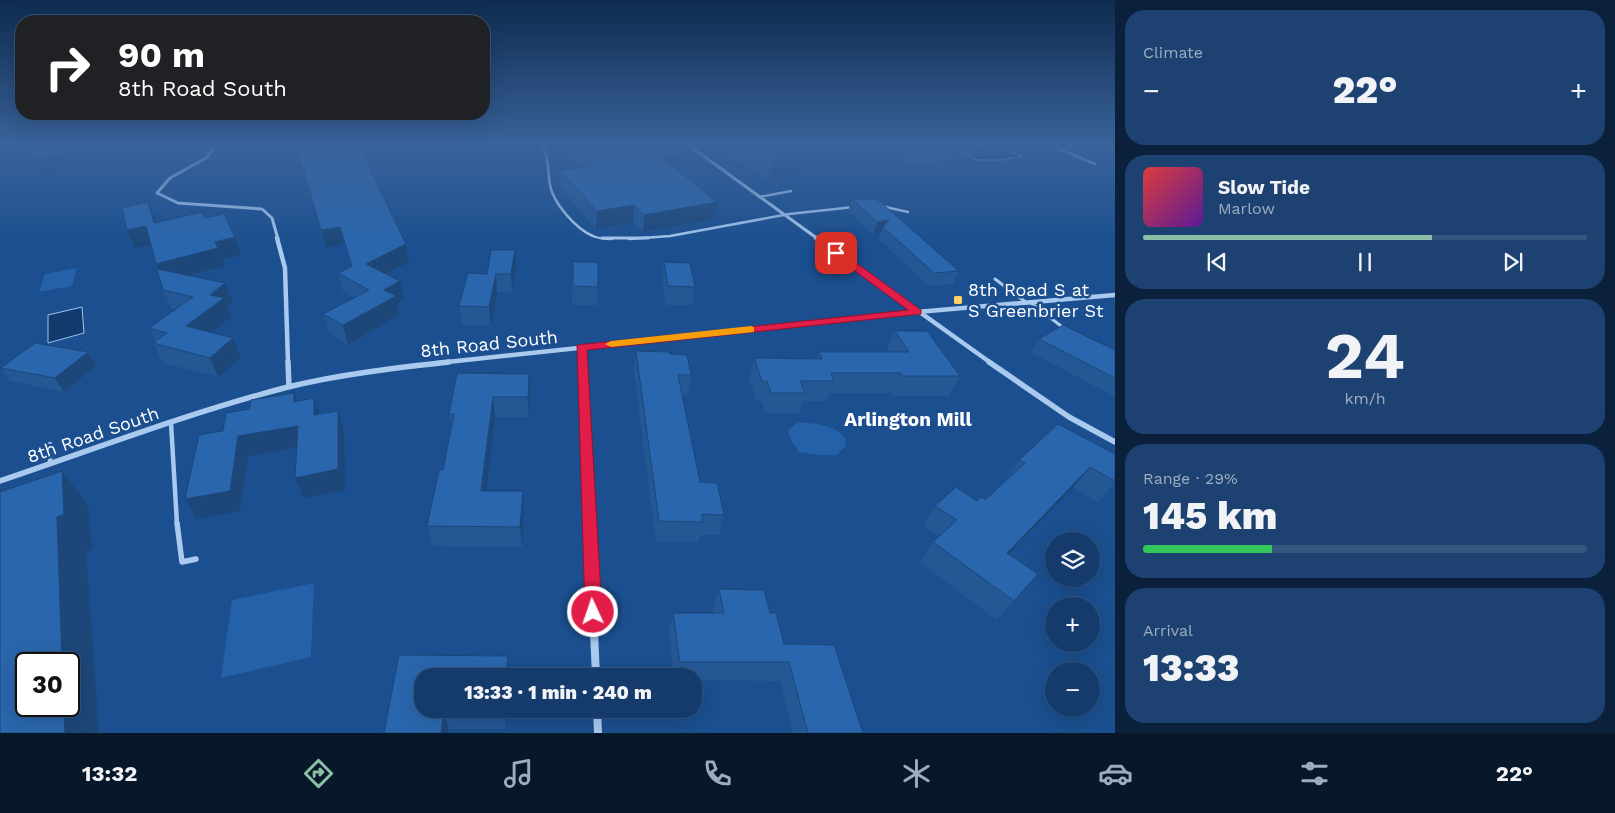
<!DOCTYPE html>
<html lang="en">
<head>
<meta charset="utf-8">
<style>
	:root { --surface:#143b6b; --page:#1d4271; --text:#f1f3f6; --muted:#9dadc1; --line:#33557e; --accent:#8abfa5 }
	body { margin:0; font-family:"Work Sans",sans-serif; background:var(--page); color:var(--text); height:100vh; display:flex; flex-direction:column; font-size:19px; white-space:nowrap }
	* { box-sizing:border-box; margin:0 }
	p { font-size:16px; color:var(--muted) }
	.icon { flex:none; width:28px; height:28px; fill:none; stroke:currentColor; stroke-width:2; stroke-linecap:round; stroke-linejoin:round }
	.map { position:relative; flex:1; overflow:hidden }
	.drawer { display:flex; flex-direction:column; gap:10px; padding:10px; background:#0b203b; width:500px }
	.drawer>* { flex:none }
	.hud { position:absolute; left:15px; top:15px; width:475px; height:105px; border-radius:20px; box-shadow:0 5px 20px #0002,0 0 0 1px var(--line); background:#202124; color:#fff; overflow:hidden }
	.controls { position:absolute; left:1045px; top:532px; display:grid; gap:10px }
	.controls a { display:grid; place-items:center; width:55px; height:55px; border-radius:50%; background:var(--surface); box-shadow:0 5px 20px #0002,0 0 0 1px var(--line); font-size:25px }
	.speed { position:absolute; left:15px; top:652px; display:flex; gap:10px; font-size:25px; font-weight:700; text-align:center }
	.speed>* { display:grid; place-content:center; width:65px; height:65px; border-radius:50%; background:var(--surface); box-shadow:0 5px 20px #0002,0 0 0 1px var(--line); line-height:1 }
	.speed .limit { border:2px solid #111; border-radius:8px; background:#fff; color:#111 }
	.pin { position:absolute; display:grid; place-items:center; width:42px; height:42px; color:#fff; margin:-21px; border-radius:10px; box-shadow:0 2px 8px #0006 }
	.me { position:absolute; width:55px; margin:-28px; rotate:357deg; stroke-linejoin:round; filter:drop-shadow(0 0 4px #0008) }
	.turn { display:flex; align-items:center; gap:18px; height:105px; padding:0 20px; font-size:22px }
	.turn .icon { width:65px; height:65px; stroke-width:2.5 }
	.turn b { display:block; font-size:35px; line-height:42px }
	.big { font-size:38px; font-weight:800; line-height:1.1 }
	.drawer .widget { flex:1; display:flex; flex-direction:column; justify-content:center; gap:8px; min-width:0; padding:0 18px; border-radius:20px; background:var(--page) }
	.drawer .dial { align-items:center; gap:0 }
	.dial b { font-size:65px; line-height:1 }
	.song { display:flex; align-items:center; gap:15px }
	.cover { width:60px; height:60px; border-radius:8px; background:linear-gradient(135deg,hsl(0 70% 55%),hsl(270 70% 35%)) }
	.played { height:5px; border-radius:2px; background:linear-gradient(90deg,var(--accent) 65%,var(--line) 65%) }
	.keys { display:flex; justify-content:space-around; direction:ltr }
	.heat { display:flex; justify-content:space-between; align-items:center; font-size:28px; direction:ltr }
	.charge { height:8px; border-radius:4px; background:linear-gradient(90deg,#34c759 29%,var(--line) 0) }
	.trip { position:absolute; left:414px; top:668px; width:288px; height:50px; border-radius:20px; background:var(--surface); box-shadow:0 5px 20px #0002,0 0 0 1px var(--line); font-weight:800; line-height:50px; text-align:center }
	.tab-bar { display:flex; height:80px; justify-content:space-around; align-items:center; background:#08182b; color:var(--muted) }
	.tab-bar .icon { width:35px; height:35px }
	.tab-bar .selected { color:var(--accent) }
	.tab-bar b { font-size:22px; color:var(--text) }
	main { display:flex; flex:1; min-height:0 }
	.map>svg:first-child { display:block }
</style>
</head>
<body>
<main>
<div class="map">
<svg width="1115" height="733" viewBox="0 0 1115 733">
	<rect width="100%" height="100%" fill="#1b4f8f"/>
	<path fill="#2461a8" d="M77,268l-5,18 -33,6 6,-18z
		M798,422c18,2 37,2 48,17l-1,8 -8,8h-18l-20,-3 -7,-10 -4,-11z
		M314,583l-3,74 -90,21 11,-78z"/>
	<path fill="#123a6d" stroke="#9cc4f0" d="M968,144c10,0 14,2 23,5 12,2 20,1 31,7l-21,4h-24l-14,-9 11,-1z
		M82,307l2,26 -36,10v-28z"/>
	<g fill="none" stroke-linecap="round" stroke-linejoin="round">
		<path stroke="#a9c9ee" stroke-width="2.5" d="M541,144c9,14 6,25 9,41 3,18 26,44 43,51 6,3 13,3 19,3
			M1048,144l47,20
			M0,145l8,-1
			M759,197l32,-6
			M881,206l27,6
			M629,239l41,-3 119,-22 65,-7"/>
		<path stroke="#a9c9ee" stroke-width="3" d="M602,238h46
			M995,279l32,24
			M1031,303l34,26"/>
		<path stroke="#a9c9ee" stroke-width="4.5" d="M171,423l6,101
			M50,444v19"/>
		<path stroke="#a9c9ee" stroke-width="5.5" d="M177,523l5,39 14,-3"/>
		<path stroke="#a9c9ee" stroke-width="3" d="M218,144l-12,14 -36,20 -13,15 21,10 84,6 10,9 6,21
			M687,144l131,95"/>
		<path stroke="#a9c9ee" stroke-width="4.5" d="M277,238l8,30 3,95
			M816,238l175,125
			M581,347l1,16
			M438,363l479,-51 198,-17"/>
		<path stroke="#a9c9ee" stroke-width="5.5" d="M288,362l1,25
			M582,362l7,162
			M989,362l80,55 46,25
			M0,481c95,-32 191,-69 288,-94 53,-13 108,-19 161,-25"/>
		<path stroke="#a9c9ee" stroke-width="8" d="M589,523l7,153
			M597,709l1,24"/>
	</g>
	<path fill="#245895" d="M296,144l110,100 3,18 -23,12 18,26 -7,4 2,11 -51,30 -19,-12 -6,-19 31,-16 -11,-7 -5,-18 13,-6 -7,-23 -18,4z
		M555,144h120l10,24 -9,2 38,49 -71,13 -10,-10 -37,7 -36,-42v-16l20,-3z
		M714,144h84l2,31 -32,5z
		M905,144h43v8l-6,16 -40,-7z
		M852,199l107,72 -6,13 -25,2 -49,-47 2,-6 -8,1 -25,-23z
		M205,218l30,19 6,18 -18,5 2,6 -36,10 36,7 8,19 -6,4 5,10 -21,17 22,5 8,20 -23,19 -55,-14 -10,-20 3,-2 -7,-13 26,-18 -3,-1 -9,-19 -5,-21 -2,-5 -5,-20 -16,4 -8,-18 29,-11 1,3z
		M573,262l25,25v18h-26z
		M664,262l31,25 -3,18h-26l-4,-25z
		M516,268l-4,25 -15,-1 -6,34 -29,-1 -3,-19 28,-32z
		M895,331l65,45 -11,20h-56l-1,-3h-62l-3,8h-24l-4,12h-34l-4,-12h-4l-8,-23 5,-20h63l2,-6h69l-1,-2z
		M1039,339l76,11v47l-84,-45z
		M636,351l34,3 21,21 -3,20h-6l18,87 24,33 -5,20h-19l-2,7h-42l-22,-171z
		M88,352l8,14 -32,26 -54,-11 -9,-13z
		M529,374l1,20 -2,23h-33l-9,74h37l1,20 -2,36 -90,-1 -5,-20 16,-56 8,-42 -2,-14z
		M1115,454v29l-17,19 -25,-14 -64,67 12,39 -24,26 -77,-58 13,-20 6,-5 -16,-11 12,-20 50,-6 21,-19 -1,-1 14,-20z
		M719,589l51,24 14,31 79,89h-70l-13,-52 -88,-1v-4h-18l-5,-44 4,-19h41l-1,-4z
		M399,655l109,1 1,20h-87v33h86l-2,20h-57l-1,4h-64z"/>
	<path fill="#1d4779" d="M67,144h7l3,15 -2,1 1,7 -32,6 -8,-15z
		M147,144h25l4,10 -46,9 -6,-15z
		M406,144h34l-33,5z
		M807,148l-7,27 -32,5 6,-27z
		M687,153l-2,15 -26,4 2,-15z
		M148,202l8,17 6,21 -8,-17z
		M717,202l-3,17 -71,13 1,-17z
		M634,205l-1,17 -37,7 1,-18z
		M889,220l-6,7 -2,6 -8,1 4,-12z
		M146,226l8,18 -19,4 -8,-18z
		M340,227l4,17 -18,4 -5,-18z
		M235,237l6,18 -18,5 2,6 -61,16 -8,-18 59,-22z
		M406,244l3,18 -39,20 -4,-18z
		M515,250l1,18 -4,25 -1,-19z
		M496,274l1,18 -6,34 -2,-19z
		M400,281l4,19 -7,4 2,11 -51,30 -5,-20 41,-35z
		M225,283l8,19 -6,4 5,10 -37,30 -9,-20 24,-31z
		M233,338l8,20 -23,19 -8,-19z
		M88,352l8,14 -32,26 -9,-14z
		M529,374l1,20 -2,23v-20z
		M294,393l7,21 -7,-12z
		M493,397l2,20 -11,94 -3,-20z
		M314,398l7,20 -7,-3z
		M338,411l6,21 1,58 -41,8 -9,-20z
		M298,426l8,20 -58,10 -8,55 -43,8 -12,-20 53,-63z
		M1090,467l-17,21 -82,85 16,-20z
		M62,471l26,35 4,43 -6,3 13,181h-34l-1,-27h5v-42h-7l-5,-147z
		M523,491l1,20 -2,36 -2,-20z
		M1038,574l-17,20 -24,26 17,-19z
		M508,656l2,18 -1,2h-3z
		M504,709h4l-2,20 -2,-17z
		M444,711l5,18 -1,4h-7z"/>
	<path fill="#2a66ad" stroke="#1d4779" d="M35,144h35h-3l1,8 -32,6z
		M122,144h25l-23,4z
		M296,144h62l48,100 -40,20 34,17 -16,9 12,6 -53,29 -20,-11 46,-24 -31,-17 14,-7 -12,-39 -19,3z
		M571,144h104l12,9 -26,4 56,45 -73,13 -10,-10 -37,6 -37,-40 34,-5z
		M759,144h39l9,4 -33,5z
		M908,144h40v8l-41,-6z
		M852,199h25l82,72 -25,2 -51,-46 6,-7 -12,2z
		M148,202l6,21 48,-11 3,6 19,-4 11,23 -20,5 3,6 -62,16 -10,-38 -19,4 -5,-22z
		M491,250h24l-4,24h-15l-7,33 -30,-1 9,-33 19,1z
		M573,262h25v25l-25,-1z
		M664,262l26,1 5,24 -27,-1z
		M157,269l68,14 -15,12 14,3 -38,28 47,12 -23,20 -57,-15 14,-10 -18,-5 44,-31 -30,-7z
		M1063,325l52,25v28l-76,-39z
		M895,331h32l33,45h-58l-1,-3h-70l3,8h-34l5,12h-34l-4,-12h-5l-8,-23 68,1 -3,-7h90z
		M35,343l53,9 -33,26 -54,-10z
		M636,351l33,1 1,2 17,1 4,20h-13l22,107 17,1 7,32 -22,-1 1,8 -44,-1z
		M457,373l72,1 -1,23h-35l-12,94h42l-3,36 -93,-1 12,-56h4l11,-56h-5z
		M294,393v9l20,-4v17l24,-4v58l-43,9 3,-52 -60,10 -8,55 -45,8 14,-64 24,-4 3,-18 23,-4 2,-9z
		M1058,424l57,30v27l-25,-14 -83,86 31,21 -24,27 -81,-59 24,-22 -22,-14 21,-19 21,14 4,-4 4,3 40,-37 -6,-3z
		M62,471l2,43 -7,3 5,147h-36v42h38l1,27h-65v-241z
		M719,589l45,1 6,23h6l8,31 50,1 29,88h-55l-19,-71h-109l-7,-49h51z
		M399,655l109,1 -2,20h-84v33h82v3l-60,-1 -3,22h-57z"/>
	<linearGradient id="sky" x2="0" y2="1"><stop stop-color="#0f2b4f"/><stop offset="0.59" stop-color="#39639b"/><stop offset="1" stop-color="#39639b" stop-opacity="0"/></linearGradient>
	<rect width="1115" height="246" fill="url(#sky)"/>
	<path fill="#e11d48" stroke="#92132f" d="M833,251h7l81,59v4l-334,36 15,262 -3,6 -6,2 -6,-2 -2,-6 -8,-267 331,-35 -75,-55z"/>
	<path fill="#f59e0b" d="M751,326l3,1v5l-143,15 -6,-3 6,-3z"/>
	<rect fill="#ffd166" stroke="#1b4f8f" stroke-width="2" x="953" y="295" width="10" height="10" rx="2.5"/>
	<g text-anchor="middle" stroke-width="5" stroke-linejoin="round" paint-order="stroke">
		<g font-size="18" fill="#fff" stroke="#1b4f8f" text-anchor="start">
			<text x="968" y="296">8th Road S at<tspan x="968" dy="21">S Greenbrier St</tspan></text>
		</g>
		<g font-size="18" fill="#fff" stroke="#1b4f8f">
			<text transform="translate(489 344) rotate(-6)" y="6">8th Road South</text>
			<text transform="translate(93 435) rotate(-19)" y="6">8th Road South</text>
		</g>
		<g font-size="19" font-weight="bold" fill="#fff" stroke="#1b4f8f">
			<text x="908" y="426">Arlington Mill</text>
		</g>
	</g>
</svg>
<div class="controls">
<a><svg class="icon" aria-label="layers" viewBox="0 0 24 24"><path d="M12 4l9 5-9 5-9-5zM3 14l9 5 9-5"/></svg></a>
<a>+</a>
<a>−</a>
</div>
<div class="speed"><div class="limit">30</div></div>
<div class="pin" style="left:836px;top:253px;background:#d93025"><svg class="icon" aria-label="arrive" viewBox="0 0 24 24"><path d="M6 21V4h12l-3 4 3 4H6"/></svg></div>
<svg class="me" style="left:593px;top:612px" viewBox="-20 -20 40 40"><circle r="17" fill="#e11d48" stroke="#fff" stroke-width="3"/><path d="M0-11L8 9 0 5-8 9z" fill="#fff"/></svg>
<div class="trip">13:33 · 1 min · 240 m</div>
<div class="hud">
<div class="turn"><svg class="icon" aria-label="right" viewBox="0 0 24 24"><path d="M7 20v-9h11M14 6l5 5-5 5"/></svg><div><b>90 m</b>8th Road South</div></div>
</div>
</div>
<section class="drawer">
<div class="widget"><p>Climate</p>
<div class="heat"><a>−</a><b class="big">22°</b><a>+</a></div>
</div>
<div class="widget">
<div class="song"><i class="cover"></i><div><b>Slow Tide</b><p>Marlow</p></div></div>
<div class="played"></div>
<div class="keys"><svg class="icon" aria-label="previous" viewBox="0 0 24 24"><path d="M18 5L8 12l10 7zM5 5v14"/></svg><svg class="icon" aria-label="pause" viewBox="0 0 24 24"><path d="M8 5v14M16 5v14"/></svg><svg class="icon" aria-label="next" viewBox="0 0 24 24"><path d="M6 5l10 7-10 7zM19 5v14"/></svg></div>
</div>
<div class="widget dial"><b>24</b><p>km/h</p></div>
<div class="widget"><p>Range · 29%</p><b class="big">145 km</b><div class="charge"></div></div>
<div class="widget"><p>Arrival</p><b class="big">13:33</b></div>
</section>
</main>
<nav class="tab-bar">
<b>13:32</b>
<svg class="icon selected" aria-label="directions" viewBox="0 0 24 24"><path d="M12 3l9 9-9 9-9-9zM9 14v-3h6M13 9l2 2-2 2"/></svg>
<svg class="icon" aria-label="music" viewBox="0 0 24 24"><path d="M9 18V5l10-2v13"/><circle cx="6" cy="18" r="3"/><circle cx="16" cy="16" r="3"/></svg>
<svg class="icon" aria-label="phone" viewBox="0 0 24 24"><path d="M5 4h4l2 5-3 2q2 4 5 5l2-3 5 2v4C11 20 4 13 5 4z"/></svg>
<svg class="icon" aria-label="climate" viewBox="0 0 24 24"><path d="M12 3v18M4 7l16 10M4 17L20 7"/></svg>
<svg class="icon" aria-label="car" viewBox="0 0 24 24"><path d="M5 17H2v-5l4-1 3-4h7l3 4 3 1v5h-3M9 17h6M6 11h13"/><circle cx="7" cy="17" r="2"/><circle cx="17" cy="17" r="2"/></svg>
<svg class="icon" aria-label="filters" viewBox="0 0 24 24"><path d="M4 7h16M4 17h16"/><circle cx="9" cy="7" r="2"/><circle cx="15" cy="17" r="2"/></svg>
<b>22°</b>
</nav>
</body>
</html>
